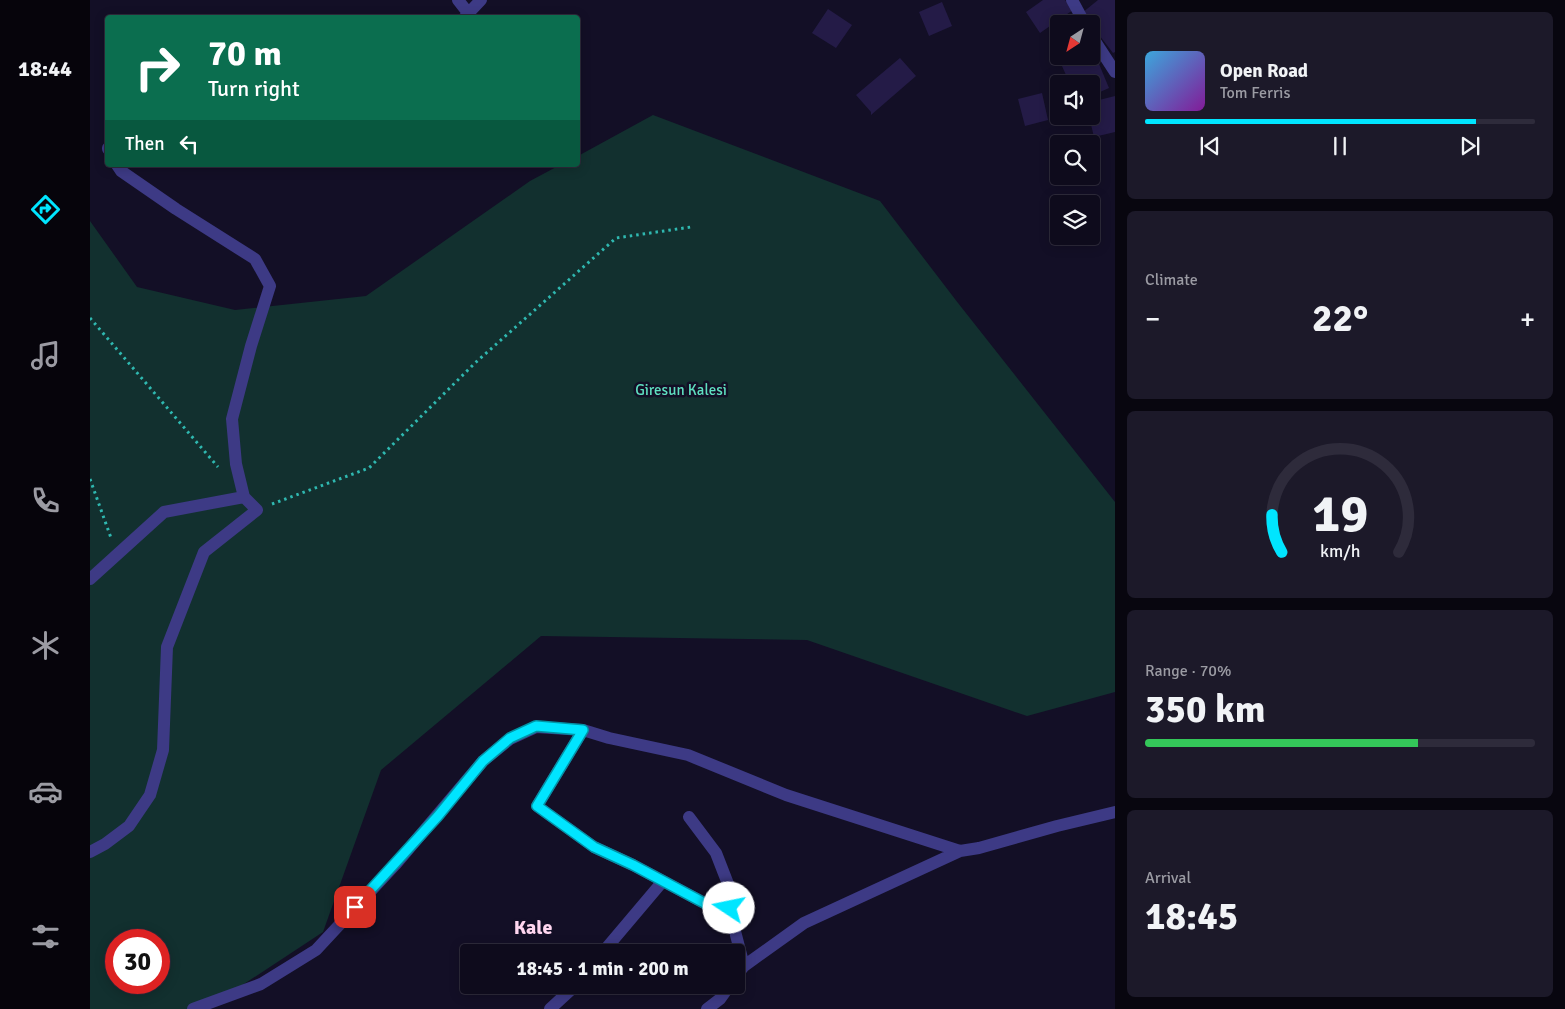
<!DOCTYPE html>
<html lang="en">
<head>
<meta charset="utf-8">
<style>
	:root { --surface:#0e0b1c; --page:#1c1929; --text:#f1f3f6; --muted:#9b9ba3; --line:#2e2b3b; --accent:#00e5ff }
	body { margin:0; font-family:Signika,sans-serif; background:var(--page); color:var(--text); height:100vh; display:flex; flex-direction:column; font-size:19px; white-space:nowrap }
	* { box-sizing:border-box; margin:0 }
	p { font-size:16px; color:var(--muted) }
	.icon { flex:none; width:28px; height:28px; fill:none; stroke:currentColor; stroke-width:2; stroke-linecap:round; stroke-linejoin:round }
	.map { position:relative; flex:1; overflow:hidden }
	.drawer { display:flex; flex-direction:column; gap:12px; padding:12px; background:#08060f; width:450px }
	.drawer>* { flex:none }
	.top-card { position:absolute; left:15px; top:15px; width:475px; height:152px; border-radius:5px; box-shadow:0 2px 12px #0003,0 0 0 1px var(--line); background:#0b6e4f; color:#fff; overflow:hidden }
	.needle { width:32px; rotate:216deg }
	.tools { position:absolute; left:960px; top:15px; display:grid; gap:10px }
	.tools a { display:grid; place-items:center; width:50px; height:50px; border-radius:5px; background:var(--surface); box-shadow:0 2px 12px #0003,0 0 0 1px var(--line); font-size:25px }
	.speed { position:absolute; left:15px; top:929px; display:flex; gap:10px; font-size:25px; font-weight:700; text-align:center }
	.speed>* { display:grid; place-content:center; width:65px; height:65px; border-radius:50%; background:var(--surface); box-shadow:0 2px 12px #0003,0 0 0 1px var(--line); line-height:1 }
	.speed .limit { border:8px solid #d22; background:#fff; color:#111 }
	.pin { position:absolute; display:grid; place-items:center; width:42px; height:42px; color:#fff; margin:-21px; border-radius:10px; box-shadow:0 2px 8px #0006 }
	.me { position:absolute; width:55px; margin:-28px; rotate:281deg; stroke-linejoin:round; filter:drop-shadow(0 0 4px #0008) }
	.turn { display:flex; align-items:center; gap:18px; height:105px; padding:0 20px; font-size:22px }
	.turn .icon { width:65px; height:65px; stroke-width:2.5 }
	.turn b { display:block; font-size:35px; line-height:42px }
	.then { display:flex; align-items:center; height:48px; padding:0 20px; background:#0003; gap:10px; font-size:19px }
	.big { font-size:38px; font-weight:700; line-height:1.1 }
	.drawer .tile { flex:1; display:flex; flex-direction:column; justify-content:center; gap:8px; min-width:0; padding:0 18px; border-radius:8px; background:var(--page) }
	.drawer .dial { align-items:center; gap:0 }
	.dial svg { height:130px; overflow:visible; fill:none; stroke:var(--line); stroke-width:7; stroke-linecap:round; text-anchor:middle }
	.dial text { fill:var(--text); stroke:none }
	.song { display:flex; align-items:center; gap:15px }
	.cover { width:60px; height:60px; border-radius:8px; background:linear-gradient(135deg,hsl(200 70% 55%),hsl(290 70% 35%)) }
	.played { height:5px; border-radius:2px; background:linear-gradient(90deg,var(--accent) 85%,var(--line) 85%) }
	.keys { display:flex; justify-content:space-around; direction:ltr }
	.heat { display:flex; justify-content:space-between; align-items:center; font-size:28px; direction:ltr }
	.charge { height:8px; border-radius:4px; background:linear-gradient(90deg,#34c759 70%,var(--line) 0) }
	.trip { position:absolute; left:370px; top:944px; width:285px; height:50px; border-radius:5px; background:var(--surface); box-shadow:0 2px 12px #0003,0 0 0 1px var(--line); font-weight:700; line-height:50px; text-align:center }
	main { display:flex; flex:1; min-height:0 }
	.tab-bar { display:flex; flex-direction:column; width:90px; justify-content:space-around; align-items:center; background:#06040b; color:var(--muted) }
	.tab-bar .icon { width:35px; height:35px }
	.tab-bar .current { color:var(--accent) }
	.tab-bar b { font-size:22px; color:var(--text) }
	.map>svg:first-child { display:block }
</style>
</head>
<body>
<main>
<nav class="tab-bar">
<b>18:44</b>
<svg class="icon current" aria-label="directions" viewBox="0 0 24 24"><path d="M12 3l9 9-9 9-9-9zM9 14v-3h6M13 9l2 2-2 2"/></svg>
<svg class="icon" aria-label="music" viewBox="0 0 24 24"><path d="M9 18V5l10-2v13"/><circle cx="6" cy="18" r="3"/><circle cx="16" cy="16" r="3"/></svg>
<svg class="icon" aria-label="phone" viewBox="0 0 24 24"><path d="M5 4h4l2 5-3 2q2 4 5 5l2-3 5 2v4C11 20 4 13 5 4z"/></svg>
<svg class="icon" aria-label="climate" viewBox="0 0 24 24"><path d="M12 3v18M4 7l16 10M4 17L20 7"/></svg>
<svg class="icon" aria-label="car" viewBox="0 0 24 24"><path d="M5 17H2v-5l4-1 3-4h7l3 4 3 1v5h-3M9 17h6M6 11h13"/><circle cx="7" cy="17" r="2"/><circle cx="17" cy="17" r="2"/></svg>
<svg class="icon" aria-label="filters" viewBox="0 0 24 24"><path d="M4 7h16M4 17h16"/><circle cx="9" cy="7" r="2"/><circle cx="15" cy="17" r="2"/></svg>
</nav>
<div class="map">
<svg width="1025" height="1009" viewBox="0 0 1025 1009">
	<rect width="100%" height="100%" fill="#130f26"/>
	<path fill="#12302f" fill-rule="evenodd" d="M563,115l227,86 78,102 157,199v190l-88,24 -220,-76 -266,-4 -160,134 -58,162 -117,77h-116v-788l47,66 98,23 131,-14 164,-115 30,-16h18v-9zM26,940h43v42h-43z"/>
	<path fill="#241b47" d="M953,0h22l8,10 -33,23 -14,-21z
		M1008,0h17v52l-2,1 -31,-40z
		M852,2l10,24 -23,10 -10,-24z
		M738,9l24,16 -16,23 -24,-15z
		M1004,52l15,36 -18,8v-12h-21l-8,-18 22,-10h7v-3z
		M810,58l16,18 -45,39v-3l-15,-17z
		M952,93l6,27 -23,6 -7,-27z
		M1025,96v36l-21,5 -5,-21h2v-14z"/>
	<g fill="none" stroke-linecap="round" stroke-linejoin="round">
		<path stroke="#2fb8b0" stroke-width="3" stroke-dasharray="2.5 4" stroke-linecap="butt" d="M0,318l128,149
			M0,479l21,59
			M182,504l97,-36 106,-105 141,-125 75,-11"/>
		<path stroke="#3d3a85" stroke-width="12" d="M368,0l11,14
			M982,0l13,24
			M374,18l17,-18
			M1001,35l24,37
			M18,148v1
			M0,579l74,-67 80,-15
			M493,730l-46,76 57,41 39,18 75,40 21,3
			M599,817l27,36 14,36 -1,19 15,58
			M0,852l15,-8 24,-18 21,-31 13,-45 4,-103 37,-95 53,-42 -13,-13 -8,-33 -4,-45 19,-73 19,-60 -15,-27 -79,-50 -55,-38 -4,-6
			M513,952l60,-71
			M646,976l8,-10 60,-43 156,-72 19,-3 78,-22 58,-14
			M103,1009l68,-25 55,-34 79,-85 88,-104 27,-22 26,-12 47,3 26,8 79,17 98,40 174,56
			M460,1009l26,-24
			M617,1009l13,-10 10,-14"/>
	</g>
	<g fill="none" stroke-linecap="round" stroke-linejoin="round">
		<g stroke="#0095a6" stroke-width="12">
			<path id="route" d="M265,907l83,-91 45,-55 27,-23 26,-12 47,4 -46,76 57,41 39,18 75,40 21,3"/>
		</g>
		<use href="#route" stroke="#00e5ff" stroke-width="9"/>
	</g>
	<g text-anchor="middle" stroke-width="5" stroke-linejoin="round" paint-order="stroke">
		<g font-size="15" fill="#5fe0c0" stroke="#130f26">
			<text x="591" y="395">Giresun Kalesi</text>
		</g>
		<g font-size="20" font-weight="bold" fill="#ffd6f0" stroke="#130f26">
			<text x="443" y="934">Kale</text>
		</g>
	</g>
</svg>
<div class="tools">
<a><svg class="needle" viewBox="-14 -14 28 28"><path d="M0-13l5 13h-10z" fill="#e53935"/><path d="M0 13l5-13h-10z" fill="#9b9ba3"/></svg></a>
<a><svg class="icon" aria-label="sound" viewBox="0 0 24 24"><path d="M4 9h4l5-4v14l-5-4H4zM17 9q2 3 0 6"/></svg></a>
<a><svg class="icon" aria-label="search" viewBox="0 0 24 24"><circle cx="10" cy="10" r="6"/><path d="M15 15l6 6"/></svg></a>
<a><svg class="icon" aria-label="layers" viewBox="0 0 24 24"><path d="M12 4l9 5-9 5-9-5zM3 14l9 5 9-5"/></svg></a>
</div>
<div class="speed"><div class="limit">30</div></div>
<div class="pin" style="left:265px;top:907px;background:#d93025"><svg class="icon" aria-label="arrive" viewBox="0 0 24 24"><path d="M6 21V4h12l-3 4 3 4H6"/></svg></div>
<svg class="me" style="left:639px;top:908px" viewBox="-20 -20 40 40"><circle r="19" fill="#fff"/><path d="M0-13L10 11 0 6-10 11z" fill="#00e5ff"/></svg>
<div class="trip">18:45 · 1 min · 200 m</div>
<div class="top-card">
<div class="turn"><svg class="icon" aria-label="right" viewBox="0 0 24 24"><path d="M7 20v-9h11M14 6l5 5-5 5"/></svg><div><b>70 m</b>Turn right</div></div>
<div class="then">Then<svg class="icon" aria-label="left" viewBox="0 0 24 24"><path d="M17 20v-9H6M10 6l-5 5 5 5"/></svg></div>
</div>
</div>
<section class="drawer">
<div class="tile">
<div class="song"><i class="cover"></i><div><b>Open Road</b><p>Tom Ferris</p></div></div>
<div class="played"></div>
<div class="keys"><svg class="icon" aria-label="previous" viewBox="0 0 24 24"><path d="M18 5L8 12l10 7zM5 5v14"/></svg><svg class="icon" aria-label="pause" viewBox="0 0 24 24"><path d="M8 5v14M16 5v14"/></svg><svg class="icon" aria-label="next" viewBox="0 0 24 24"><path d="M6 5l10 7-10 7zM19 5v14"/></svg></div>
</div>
<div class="tile"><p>Climate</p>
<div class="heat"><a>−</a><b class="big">22°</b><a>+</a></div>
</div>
<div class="tile dial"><svg viewBox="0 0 100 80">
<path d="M14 69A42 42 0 1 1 86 69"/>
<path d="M14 69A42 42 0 0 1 8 46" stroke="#00e5ff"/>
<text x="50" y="56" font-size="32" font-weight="700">19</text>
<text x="50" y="72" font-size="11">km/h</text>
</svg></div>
<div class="tile"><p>Range · 70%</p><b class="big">350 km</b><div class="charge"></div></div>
<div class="tile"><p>Arrival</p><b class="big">18:45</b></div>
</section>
</main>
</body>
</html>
